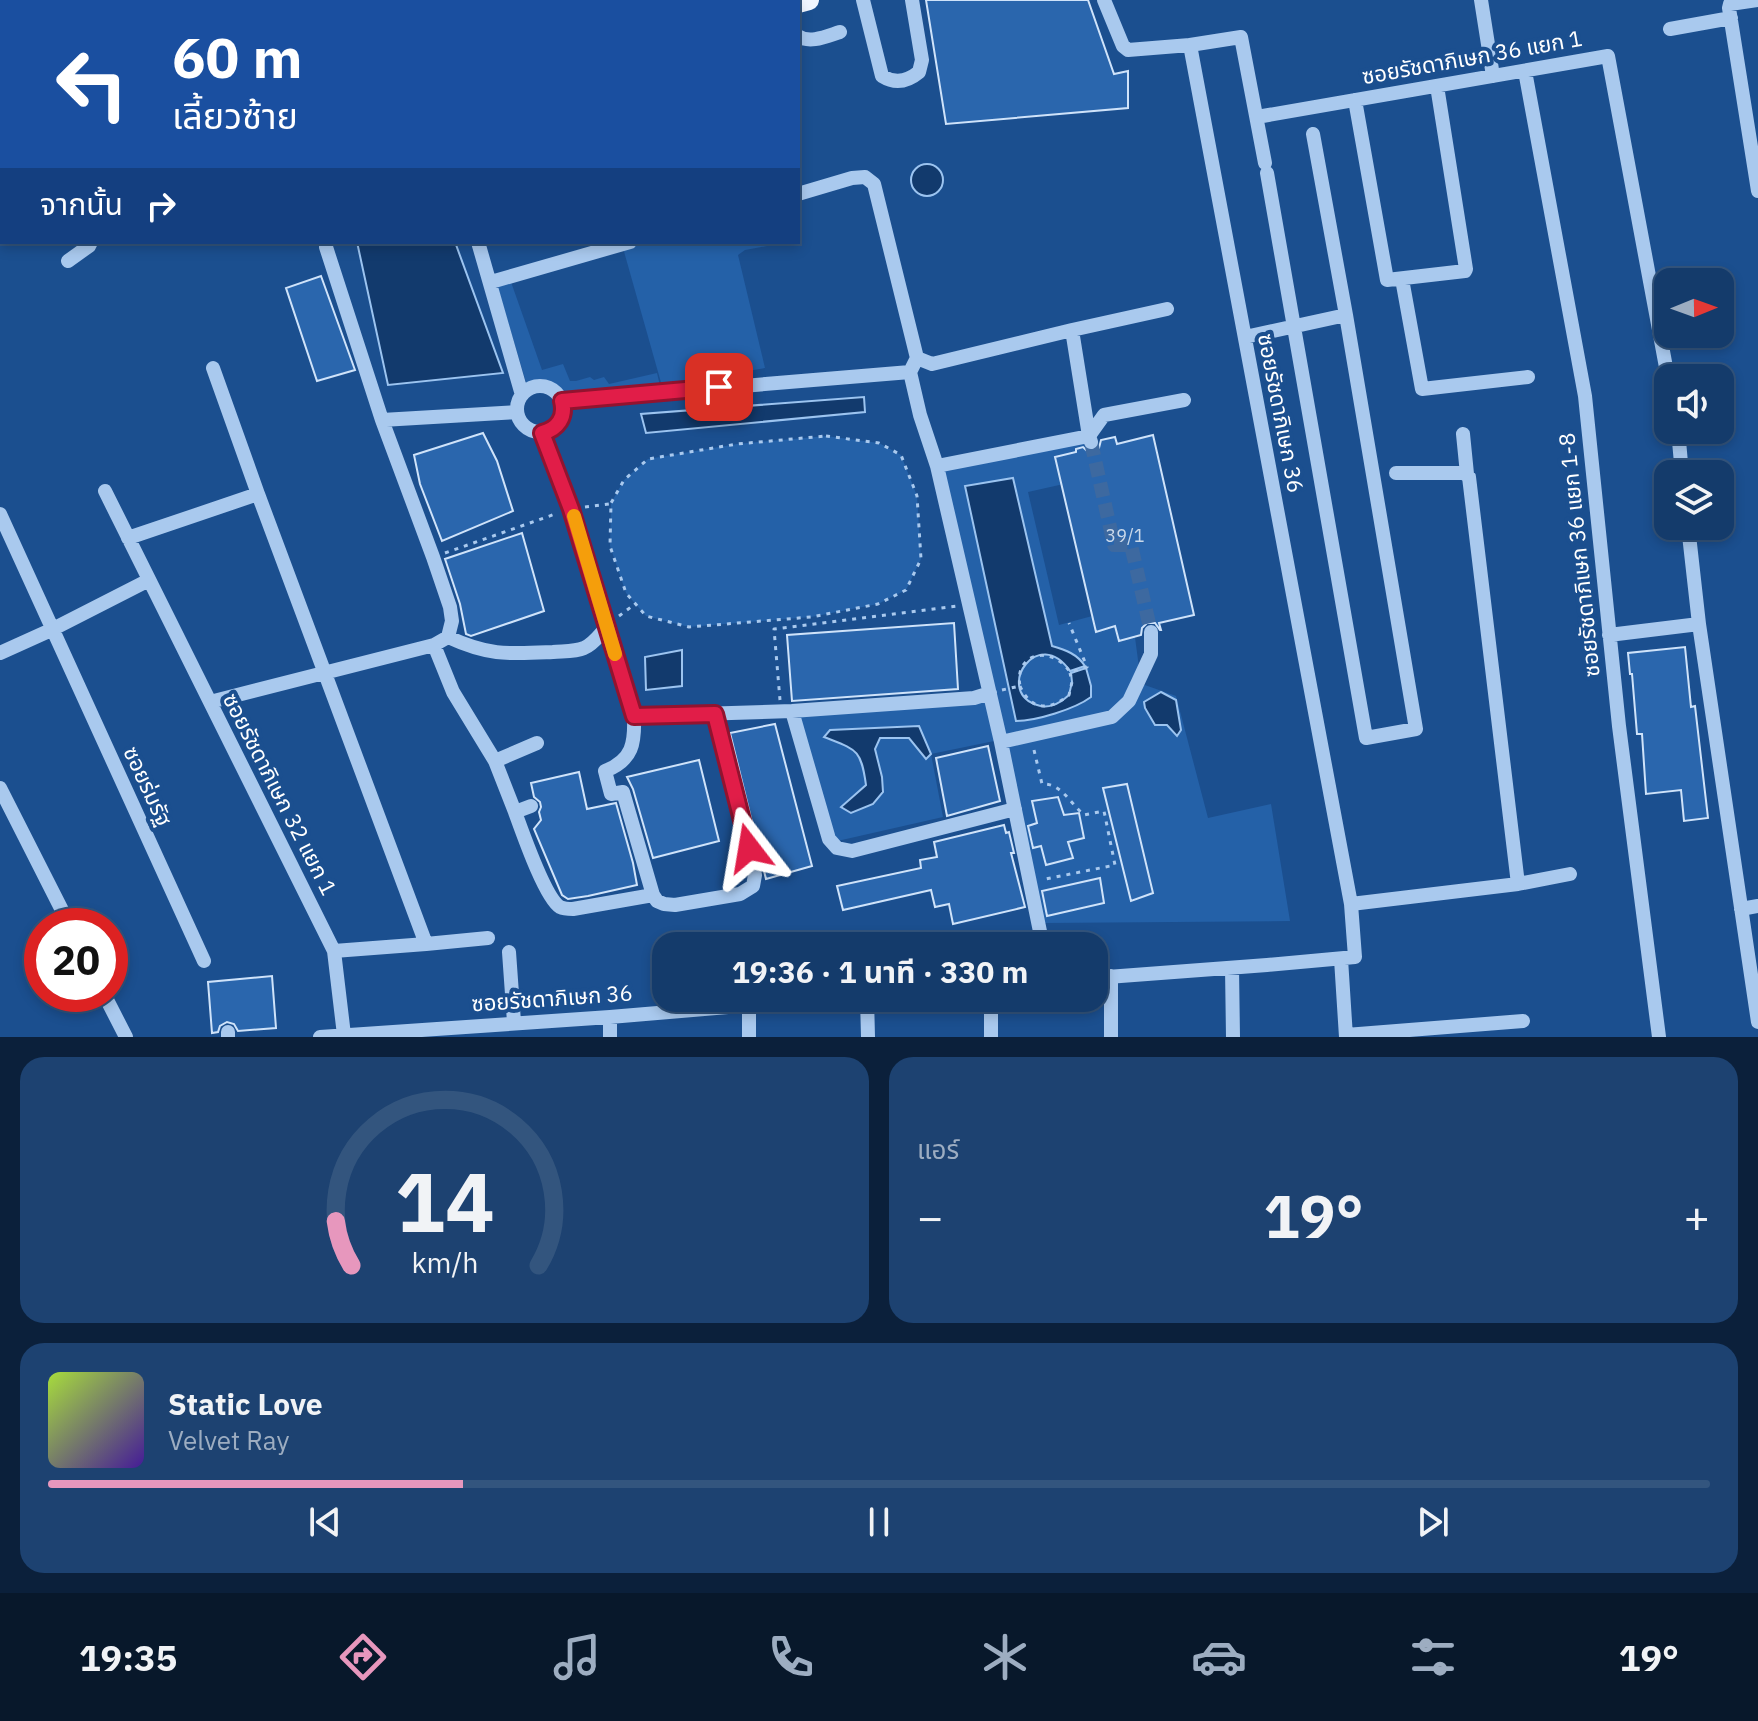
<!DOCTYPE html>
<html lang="th">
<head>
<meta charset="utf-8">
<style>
	:root { --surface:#143b6b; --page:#1d4271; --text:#f1f3f6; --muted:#9dadc1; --line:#33557e; --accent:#e797bd }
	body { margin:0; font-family:"IBM Plex Sans","Noto Sans Thai",sans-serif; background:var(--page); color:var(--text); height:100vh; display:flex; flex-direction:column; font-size:30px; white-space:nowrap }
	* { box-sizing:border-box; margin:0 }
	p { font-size:26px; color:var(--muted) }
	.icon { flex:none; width:44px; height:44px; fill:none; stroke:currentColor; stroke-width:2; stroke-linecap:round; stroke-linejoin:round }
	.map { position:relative; height:1037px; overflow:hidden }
	.drawer { display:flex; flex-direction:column; gap:20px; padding:20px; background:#0b203b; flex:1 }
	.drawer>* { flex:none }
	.guide { position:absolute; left:0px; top:0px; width:800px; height:244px; box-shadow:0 4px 12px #0003,0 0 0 2px var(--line); background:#1a4fa0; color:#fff; overflow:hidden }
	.needle { width:52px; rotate:89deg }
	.buttons { position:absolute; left:1654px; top:268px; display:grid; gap:16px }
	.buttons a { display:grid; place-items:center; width:80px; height:80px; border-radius:16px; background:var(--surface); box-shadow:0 4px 12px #0003,0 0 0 2px var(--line); font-size:40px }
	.speed { position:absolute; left:24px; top:908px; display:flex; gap:16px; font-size:40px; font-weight:700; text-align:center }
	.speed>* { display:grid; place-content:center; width:104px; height:104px; border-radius:50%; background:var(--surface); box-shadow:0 4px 12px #0003,0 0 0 2px var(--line); line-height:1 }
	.speed .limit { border:12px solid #d22; background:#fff; color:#111 }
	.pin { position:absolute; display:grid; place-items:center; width:68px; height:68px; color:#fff; margin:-34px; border-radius:16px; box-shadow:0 4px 12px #0006 }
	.me { position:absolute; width:88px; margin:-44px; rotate:346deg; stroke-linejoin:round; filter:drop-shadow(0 0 6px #0008) }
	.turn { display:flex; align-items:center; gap:28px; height:168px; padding:0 40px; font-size:36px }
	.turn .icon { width:104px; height:104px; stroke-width:2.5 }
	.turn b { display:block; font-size:56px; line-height:68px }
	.then { display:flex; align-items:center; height:76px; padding:0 40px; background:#0003; gap:16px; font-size:30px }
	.big { font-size:60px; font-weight:700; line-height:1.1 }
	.drawer .card { flex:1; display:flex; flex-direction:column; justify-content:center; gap:12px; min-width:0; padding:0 28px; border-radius:24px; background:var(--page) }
	.drawer .dial { align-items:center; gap:0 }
	.dial svg { height:208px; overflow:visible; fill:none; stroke:var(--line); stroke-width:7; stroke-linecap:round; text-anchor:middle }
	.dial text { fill:var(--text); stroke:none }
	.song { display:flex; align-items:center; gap:24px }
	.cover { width:96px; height:96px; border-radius:12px; background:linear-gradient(135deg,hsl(80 70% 55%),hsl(260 70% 35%)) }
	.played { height:8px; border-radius:4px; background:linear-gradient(90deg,var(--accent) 25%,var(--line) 25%) }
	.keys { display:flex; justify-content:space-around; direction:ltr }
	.heat { display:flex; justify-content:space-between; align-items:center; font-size:44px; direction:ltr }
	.drawer .tiles { flex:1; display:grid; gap:20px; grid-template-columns:1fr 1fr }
	.card:last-child { grid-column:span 2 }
	.trip { position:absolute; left:652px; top:932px; width:456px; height:80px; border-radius:24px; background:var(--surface); box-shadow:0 4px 12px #0003,0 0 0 2px var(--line); font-weight:700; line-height:80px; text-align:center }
	.dock { display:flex; height:128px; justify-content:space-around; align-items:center; background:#08182b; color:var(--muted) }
	.dock .icon { width:56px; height:56px }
	.dock .on { color:var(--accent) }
	.dock b { font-size:36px; color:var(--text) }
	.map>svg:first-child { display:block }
</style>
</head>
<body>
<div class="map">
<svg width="1758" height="1037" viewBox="0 0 1758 1037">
	<rect width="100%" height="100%" fill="#1b4f8f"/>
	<path fill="#2461a8" d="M646,242h120l1,4 -22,4 -7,5 27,113 -103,18 -39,-138z
		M511,282l31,88 21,-6 7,17h6l14,-4 4,3 10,-3 5,7 48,-11 4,17 -93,7 -21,-13 -19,5 -31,-104z
		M826,436l53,7 22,12 16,41 4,63 -15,31 -28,14 -67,13 -122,10 -43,-11 -20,-23 -16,-47 1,-43 13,-23 24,-21 89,-15z
		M1087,440l8,37 -67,15 31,133 59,-16 16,21 6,45 -14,25 -17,15 -105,24 -64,-271z
		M1142,684l34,12 32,122 63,-14 19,117 -248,2 -35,-177 107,-26z
		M988,696l11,44 -68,14 12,63 -110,25 -35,-129z"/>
	<path fill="#123a6d" stroke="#9cc4f0" stroke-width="2" d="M911 180a16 16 0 1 1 32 0a16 16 0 1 1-32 0Z
		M357,242h98l48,131 -115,12z
		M864,397l1,15 -219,21 -5,-19z
		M1013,478l39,168c14,4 25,8 33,20l-15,5c-32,-46 -74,17 -36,33 14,6 25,0 35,-9l3,-13 -1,-9 15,-5 5,18v11c-16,12 -55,24 -75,24l-51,-235z
		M682,650v36l-36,4 -1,-33z
		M1161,692l15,8 5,30 -4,6 -10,-11h-12l-10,-17 -1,-6z
		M919,726l12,28 -5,5 -17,-21h-29l-5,11 7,28 1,15 -10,12 -22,9 -10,-6 25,-22c-5,-36 -9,-35 -42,-48l6,-7z"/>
	<path fill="#2a66ad" stroke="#cfe3fa" stroke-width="2" d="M926,0h162l26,74 14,-3v37l-182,16z
		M321,276l34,94 -38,11 -31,-93z
		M483,433l14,28 16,50 -71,30 -22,-57 -6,-29z
		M1153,435l41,180 -35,8 2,7h-1l-5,-7h-8l-5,5 -1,7 -22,6 -4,-15 -19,6 -41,-175 21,-5v-3l7,-2 5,5 7,-1 4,-3 2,-8 14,-3 2,7z
		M522,533l22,78 -73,25 -5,-2 -6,-30 -15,-45z
		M954,623l4,66 -166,12 -5,-66z
		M1685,647l6,60 4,-1 13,112 -24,3 -3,-31 -35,4 -4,-60h-5l-5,-60h-2l-2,-21z
		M775,724l37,142 -46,13 -36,-146z
		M988,746l12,55 -53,15 -11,-58z
		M699,760l20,81 -66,17 -20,-69 -6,-12z
		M579,772l8,37 29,-6 17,60 4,22 -49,11 -20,3 -6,-4 -28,-66 7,-9 -2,-8 2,-5 -1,-5 -6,-5 -3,-14z
		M1127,784l26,109 -22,8 -28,-113z
		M1058,797l6,18 15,-2 5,25 -16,4 5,16 -27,7 -5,-19 -8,2 -5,-22 9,-3 -5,-22z
		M1004,825l2,8 3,-1 5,21h-3l14,54 -72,17 -4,-20 -14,3 -4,-17 -88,20 -6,-24 84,-18 -1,-8 17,-3 -3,-15z
		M1100,878l4,25 -57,13 -5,-25z
		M272,976l4,52 -38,3 -4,-7 -7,-2 -7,4 -2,6 -6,1 -4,-51z"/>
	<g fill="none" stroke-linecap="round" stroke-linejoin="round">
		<path stroke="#3d69a0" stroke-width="14" stroke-dasharray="14 7" stroke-linecap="butt" d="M1091,442l23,103h17l20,87"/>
		<path stroke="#a9c9ee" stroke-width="3" stroke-dasharray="4 6" stroke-linecap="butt" d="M826,436l53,7 22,12 16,41 4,63 -15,31 -28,14 -67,13 -122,10 -43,-11 -20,-23 -16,-47 1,-43 13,-23 24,-21 89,-15z
			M585,507l24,-3
			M445,553l113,-40
			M619,616l16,-12
			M1020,686c11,25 29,25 49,9l3,-13 -2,-9
			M1002,690l18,-4c-6,-33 31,-42 50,-14l17,-5 -18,-44
			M780,700l-6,-71 184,-23
			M1034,750l8,34c19,-1 28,19 42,31l20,-4 11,54 -74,15"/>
		<path stroke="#a9c9ee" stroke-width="14" d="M464,0l2,2
			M863,0l19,76c13,8 25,6 37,-4l3,-12 -10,-60
			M1104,0l19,46 5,4 62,-5 51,-8 24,126
			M1481,0l12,76
			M1758,0l-28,4 -1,4 29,183
			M86,2v-2
			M499,2l9,-2
			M0,24h2
			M1670,29l61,-11
			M798,36c12,8 29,0 42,-4
			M1525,71l60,325 34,330 40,311
			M1355,100l32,180 78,-9 1,-2 -29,-183
			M1257,117l351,-61 60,322
			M1313,134l33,181
			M798,194l54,-16 13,-1 9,7 43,174
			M478,242l44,153
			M326,247l56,173
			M68,261l21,-15 2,-4
			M1402,279l20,110 106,-12
			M491,282l139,-40
			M1072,330l95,-21
			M1245,337l101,-22 70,414 -50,9 -99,-565
			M213,368l45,126
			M517 409a23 23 0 1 1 46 0a23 23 0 1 1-46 0Z
			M562,401l348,-29
			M1678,430l4,44
			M1463,434l4,40
			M1089,436l15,-21 80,-15
			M937,466l152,-30 2,6
			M1396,473h68l5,4 49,407
			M105,491l229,460 10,84
			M0,514l204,447
			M1688,526l11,98 59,398
			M128,538l130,-44 168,450 -92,7
			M1609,635l90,-11
			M448,637c41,19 60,17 105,15 9,-1 22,0 31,-4 10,-4 16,-14 23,-21
			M434,645l19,47 42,69 42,-18
			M0,653l51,-23 98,-50
			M210,702l224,-57 14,-8 4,-16 -2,-14 -17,-50 -51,-137 135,-8
			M792,711l37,128 8,9 15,3 163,-42
			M634,716l158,-5 182,-13 16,-5
			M1001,742l111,-25 17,-16 9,-19 13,-28v-22
			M495,761l20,51 16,-6
			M0,788l70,138
			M515,812c7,19 30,86 45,95 4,2 9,2 13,2l80,-14 -30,-103 -12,2 -6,-23c28,-11 30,-28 29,-55l-63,-207 -29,-76
			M653,895l4,6 7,3 11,1 65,-11 13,-8 2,-11 -40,-161
			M1351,904l167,-20 52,-10
			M1741,909l17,-3
			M426,944l62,-6
			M1043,946l-42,-204 -64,-276 -17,-51 -10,-43 7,-14 15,6 140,-34 17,106
			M509,952l5,70
			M1341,959l5,78
			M1232,968l1,69
			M1111,976v61
			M1094,978l173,-13 88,-8 -4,-53 -161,-859
			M104,994l22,43
			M867,998l1,39
			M610,1017v20
			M228,1032v5
			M1346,1035l177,-14
			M320,1037l290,-20 225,-19
			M749,1037v-33
			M991,1037v-39"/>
		<path stroke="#f0f6ff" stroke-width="20" d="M652,2l8,-2
			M798,3l11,-3
			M0,61h2
			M0,100h2"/>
	</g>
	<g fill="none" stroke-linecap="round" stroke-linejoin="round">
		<g stroke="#92132f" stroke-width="20">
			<path id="route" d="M719,387l-157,14c4,16 -4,28 -20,32l29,76 63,207 81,-2 34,134"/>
		</g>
		<use href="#route" stroke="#e11d48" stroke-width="14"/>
		<path stroke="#f59e0b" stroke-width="14" d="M574,516l41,138"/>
	</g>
	<g text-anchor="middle" stroke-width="8" stroke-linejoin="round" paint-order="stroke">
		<g font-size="18" fill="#cad9ea">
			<text x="1125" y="542">39/1</text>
		</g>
		<g font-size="22" fill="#fff" stroke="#1b4f8f">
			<text transform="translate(1472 57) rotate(-10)" y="8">ซอยรัชดาภิเษก 36 แยก 1</text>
			<text transform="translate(1281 413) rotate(79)" y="8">ซอยรัชดาภิเษก 36</text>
			<text transform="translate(1579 555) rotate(-96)" y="8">ซอยรัชดาภิเษก 36 แยก 1-8</text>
			<text transform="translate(148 786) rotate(65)" y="8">ซอยร่มรัฐ</text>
			<text transform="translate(280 794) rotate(63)" y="8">ซอยรัชดาภิเษก 32 แยก 1</text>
			<text transform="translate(552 998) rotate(-4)" y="8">ซอยรัชดาภิเษก 36</text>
		</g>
	</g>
</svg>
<div class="buttons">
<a><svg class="needle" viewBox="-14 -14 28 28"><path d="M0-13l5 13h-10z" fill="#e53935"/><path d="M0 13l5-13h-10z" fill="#9dadc1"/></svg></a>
<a><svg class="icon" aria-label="sound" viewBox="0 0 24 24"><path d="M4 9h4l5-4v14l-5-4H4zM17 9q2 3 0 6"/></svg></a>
<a><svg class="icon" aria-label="layers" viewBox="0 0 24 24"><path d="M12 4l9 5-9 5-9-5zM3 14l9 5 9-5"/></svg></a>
</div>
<div class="speed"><div class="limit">20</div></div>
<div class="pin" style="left:719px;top:387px;background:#d93025"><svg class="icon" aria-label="arrive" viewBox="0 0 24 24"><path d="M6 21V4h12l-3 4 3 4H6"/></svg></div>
<svg class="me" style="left:749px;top:848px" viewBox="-20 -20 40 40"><path d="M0-17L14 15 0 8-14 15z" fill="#e11d48" stroke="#fff" stroke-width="4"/></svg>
<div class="trip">19:36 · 1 นาที · 330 m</div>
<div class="guide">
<div class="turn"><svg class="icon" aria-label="left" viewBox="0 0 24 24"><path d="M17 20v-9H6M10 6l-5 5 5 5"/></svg><div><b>60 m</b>เลี้ยวซ้าย</div></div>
<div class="then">จากนั้น<svg class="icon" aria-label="right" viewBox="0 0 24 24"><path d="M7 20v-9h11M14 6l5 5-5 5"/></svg></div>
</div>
</div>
<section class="drawer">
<div class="tiles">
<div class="card dial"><svg viewBox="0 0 100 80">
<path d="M14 69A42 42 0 1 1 86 69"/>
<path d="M14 69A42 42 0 0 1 8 52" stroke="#e797bd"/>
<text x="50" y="56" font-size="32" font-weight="700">14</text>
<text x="50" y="72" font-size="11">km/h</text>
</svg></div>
<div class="card"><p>แอร์</p>
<div class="heat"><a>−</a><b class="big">19°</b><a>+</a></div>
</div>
<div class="card">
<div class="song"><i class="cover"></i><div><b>Static Love</b><p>Velvet Ray</p></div></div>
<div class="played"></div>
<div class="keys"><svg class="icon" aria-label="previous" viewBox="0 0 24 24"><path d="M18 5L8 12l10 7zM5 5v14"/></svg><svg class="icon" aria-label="pause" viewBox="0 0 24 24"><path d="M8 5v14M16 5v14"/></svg><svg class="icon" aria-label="next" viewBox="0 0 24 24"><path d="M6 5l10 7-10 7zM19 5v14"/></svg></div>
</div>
</div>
</section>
<nav class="dock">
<b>19:35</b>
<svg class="icon on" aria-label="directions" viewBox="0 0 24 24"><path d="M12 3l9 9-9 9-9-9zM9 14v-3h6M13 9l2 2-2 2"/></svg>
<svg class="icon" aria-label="music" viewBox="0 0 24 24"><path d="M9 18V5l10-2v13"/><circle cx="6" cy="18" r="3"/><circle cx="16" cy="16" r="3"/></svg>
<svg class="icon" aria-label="phone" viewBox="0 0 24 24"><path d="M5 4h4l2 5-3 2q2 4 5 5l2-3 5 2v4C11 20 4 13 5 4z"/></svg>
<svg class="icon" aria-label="climate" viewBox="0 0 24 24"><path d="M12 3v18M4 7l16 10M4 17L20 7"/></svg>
<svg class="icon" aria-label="car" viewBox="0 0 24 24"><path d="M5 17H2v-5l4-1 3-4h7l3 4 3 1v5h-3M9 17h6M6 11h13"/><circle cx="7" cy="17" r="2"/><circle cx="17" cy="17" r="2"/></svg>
<svg class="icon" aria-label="filters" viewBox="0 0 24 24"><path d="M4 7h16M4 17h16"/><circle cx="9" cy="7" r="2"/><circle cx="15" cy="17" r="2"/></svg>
<b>19°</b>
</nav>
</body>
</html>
